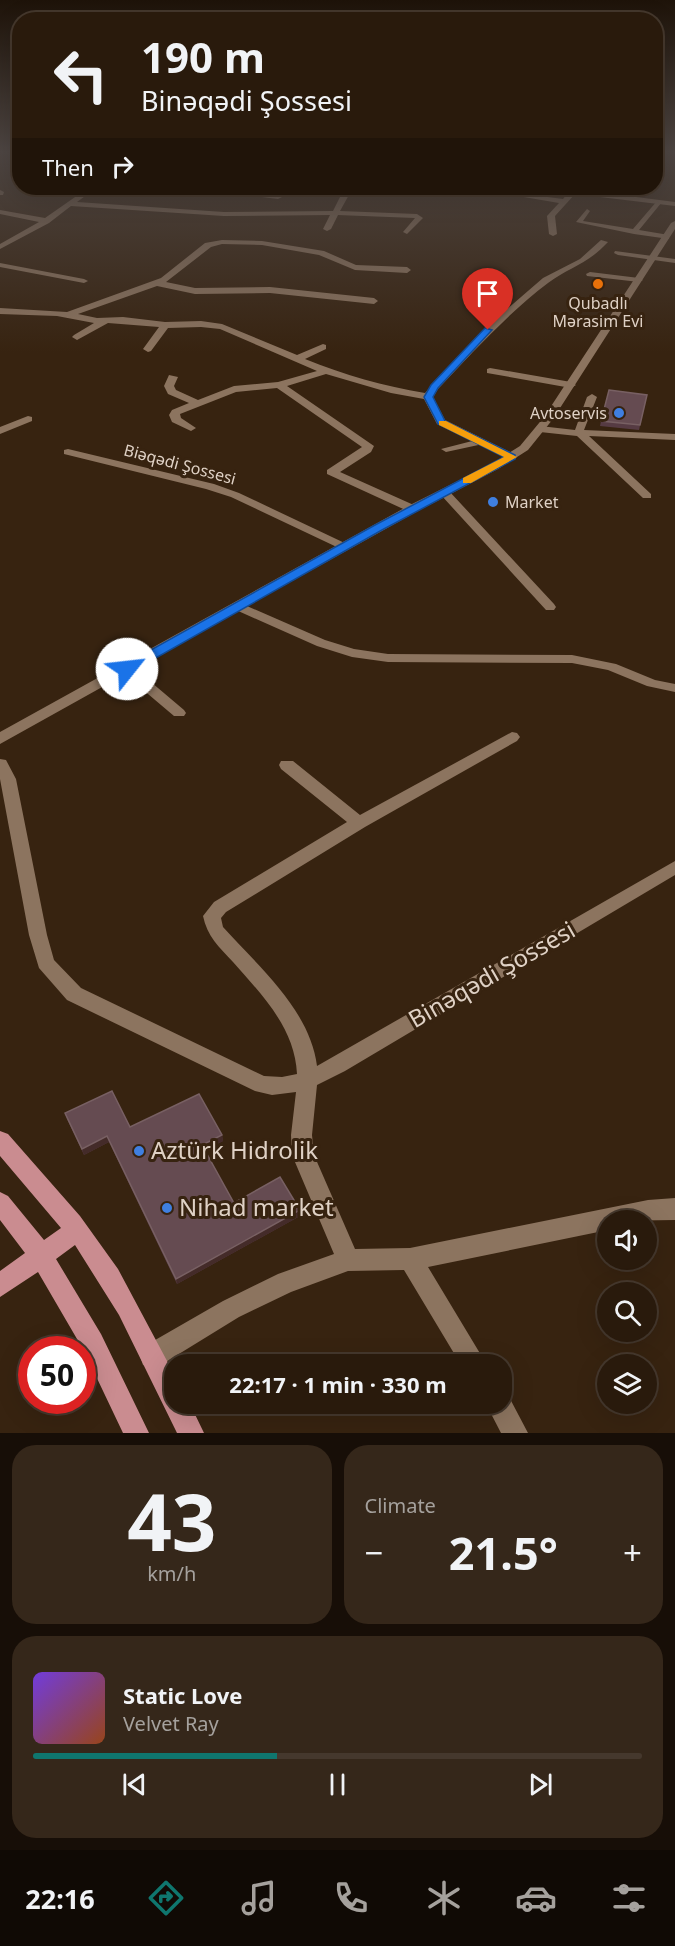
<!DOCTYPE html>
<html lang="en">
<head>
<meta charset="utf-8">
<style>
	:root { --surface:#291a0c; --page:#35271a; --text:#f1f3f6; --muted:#a5a19d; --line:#45382d; --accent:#0f766e }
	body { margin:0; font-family:"Noto Sans",sans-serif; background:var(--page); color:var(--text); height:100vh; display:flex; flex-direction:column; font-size:22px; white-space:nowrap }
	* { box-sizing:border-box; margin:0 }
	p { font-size:20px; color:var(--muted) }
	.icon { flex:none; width:33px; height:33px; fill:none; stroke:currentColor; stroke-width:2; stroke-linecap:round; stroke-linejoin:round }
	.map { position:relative; height:1433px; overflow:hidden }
	.drawer { display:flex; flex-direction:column; gap:12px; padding:12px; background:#170e07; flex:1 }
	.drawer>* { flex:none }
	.banner { position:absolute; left:12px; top:12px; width:651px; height:183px; border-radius:24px; box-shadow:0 6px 24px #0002,0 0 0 2px var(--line); background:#291a0c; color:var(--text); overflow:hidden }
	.tools { position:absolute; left:597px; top:1210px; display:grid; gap:12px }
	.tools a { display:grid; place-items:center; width:60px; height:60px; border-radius:50%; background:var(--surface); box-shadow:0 6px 24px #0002,0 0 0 2px var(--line); font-size:30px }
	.speed { position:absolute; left:18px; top:1336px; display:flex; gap:12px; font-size:30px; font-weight:700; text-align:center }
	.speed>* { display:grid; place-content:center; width:78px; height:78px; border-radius:50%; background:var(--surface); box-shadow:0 6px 24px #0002,0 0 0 2px var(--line); line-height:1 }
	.speed .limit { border:9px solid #d22; background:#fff; color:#111 }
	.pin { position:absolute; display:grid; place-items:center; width:51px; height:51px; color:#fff; margin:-62px -26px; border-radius:50% 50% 50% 0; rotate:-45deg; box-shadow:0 0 6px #0007 }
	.pin .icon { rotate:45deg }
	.me { position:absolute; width:66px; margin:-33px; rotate:61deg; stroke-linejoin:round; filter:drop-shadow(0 0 4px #0008) }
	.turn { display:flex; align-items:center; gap:21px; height:126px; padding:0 30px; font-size:27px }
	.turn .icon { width:78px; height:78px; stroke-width:2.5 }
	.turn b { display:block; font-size:42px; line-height:51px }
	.then { display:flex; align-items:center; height:57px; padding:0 30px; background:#0003; gap:12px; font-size:22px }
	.big { font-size:45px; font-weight:700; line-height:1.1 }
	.drawer .widget { flex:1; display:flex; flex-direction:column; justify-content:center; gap:9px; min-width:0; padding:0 21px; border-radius:24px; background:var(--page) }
	.drawer .dial { align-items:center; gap:0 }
	.dial b { font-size:78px; line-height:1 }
	.song { display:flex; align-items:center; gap:18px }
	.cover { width:72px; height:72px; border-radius:9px; background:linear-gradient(135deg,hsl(260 70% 55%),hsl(20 70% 35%)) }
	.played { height:6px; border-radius:3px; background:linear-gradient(90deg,var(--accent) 40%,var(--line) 40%) }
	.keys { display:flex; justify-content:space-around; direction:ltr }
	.heat { display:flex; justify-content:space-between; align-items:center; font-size:33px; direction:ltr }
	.drawer .tiles { flex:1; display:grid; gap:12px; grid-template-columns:1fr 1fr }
	.widget:last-child { grid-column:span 2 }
	.trip { position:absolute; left:164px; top:1354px; width:348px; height:60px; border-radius:24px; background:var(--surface); box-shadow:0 6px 24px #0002,0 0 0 2px var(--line); font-weight:700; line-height:60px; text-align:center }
	.dock { display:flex; height:96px; justify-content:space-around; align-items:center; background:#100a05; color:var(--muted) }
	.dock .icon { width:42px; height:42px }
	.dock .selected { color:var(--accent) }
	.dock b { font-size:27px; color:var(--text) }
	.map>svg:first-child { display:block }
</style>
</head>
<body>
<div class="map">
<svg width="675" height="1433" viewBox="0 0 675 1433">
	<rect width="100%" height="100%" fill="#372310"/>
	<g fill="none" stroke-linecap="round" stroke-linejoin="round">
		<path fill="#8c745f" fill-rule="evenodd" d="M657,201l5,1 -23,28 30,5v4l-35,-5 -58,-12 11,-13 3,2 -7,10 50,8z
			M615,251l60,8v4l-57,-8 -4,-2z
			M0,263l84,16 4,2 -4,2 -84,-16z
			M590,272l49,6 4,2 -4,2 -52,-6 -1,-2z
			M490,368l81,14 5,3 -5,3 -84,-15v-4z
			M592,394l5,3 -13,33 91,4v6l-86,-4 62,58v4h-8l-66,-62 -37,-4 -5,-3 5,-3 35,4 12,-33z
			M480,439l5,3 -2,2 -37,8 -5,-3z
			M445,490l4,1 105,113 2,3 -2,3h-8l-105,-115 -1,-2z
			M240,603l85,37 29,9 34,5 184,1 44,9 39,16 20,4v8l-28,-6 -39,-16 -36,-7 -184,-1 -36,-5 -35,-11 -81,-36 -2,-3 2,-3z"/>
		<path fill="#8c745f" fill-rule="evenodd" d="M88,188h8l-19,14 147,10 109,-1 9,-18 4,-2 4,2 -10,18 77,3 6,4 -16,16 -4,-2 12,-14 -77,-3 -7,14 -4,2 -4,-2 7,-14 -106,1 -153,-10 -22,17 -49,26v-5l39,-22 -39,-8v-4l45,8z
			M251,188h7l-3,4 27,5 -4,2 -31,-4z
			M543,188l31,1 101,13v4l-100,-12 -20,22 2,18 -4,2 -4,-2 -2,-18 12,-13 -47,-8 4,-2 47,6 5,-6z
			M0,190l4,2 -1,3h-3z
			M222,240l40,1 62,10 32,14 51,2 4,3 -4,3 -52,-3 -36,-15 -57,-10 -40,-1 -11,3 -45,35 29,6 75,-1 104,11 4,3 -4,3 -104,-11 -75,1 -38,-8 -79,28 19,4 26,-1 42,5 36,-1 21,3 75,31 26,-11 3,1v4l-21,10c39,16 79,27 120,34l60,-65 58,-50 37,-19 21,-19 7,2c-21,23 -39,25 -60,41 -41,31 -75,69 -110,106l-5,8 12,23 71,35v4h-8l-71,-35 -13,-25 -33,-6 -65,-19 -39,12 87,60 -3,6 -31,20 76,34v6l-4,1 -85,-39v-4l35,-23 -85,-59 -41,4 -56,22 1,4 15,10 -5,3 -19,-9 -3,-7 3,-5 17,-7 -21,-9 -4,-8 5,-11 9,2 -4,9 2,4 22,10 36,-14 44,-4 39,-11 -97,-42 -19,-2 -33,1 -17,23 -3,1 -5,-3 16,-22 -51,-4 -31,17 -5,-3 2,-2 20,-12 -37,-7 -57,-2v-6l67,4 94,-34 44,-35z
			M28,416l4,1v4l-32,13v-7z
			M68,449l146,35 25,9 112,53 -2,3h-8l-110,-52 -25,-8 -142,-35v-4z
			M127,665l5,1 52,44 2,3 -2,3h-10l-52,-44 -2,-3z
			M512,732l5,1 3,4 -3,4 -152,86 -139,85 -5,6 2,9c36,40 87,83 94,139l358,-205v14l-330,196 -28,14 -5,50 2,20 41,94 55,-1 238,-48 27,-2v22l-67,1v9l-180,37 59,98h-26l-57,-95 -56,1 -57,21 -52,25 -78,48 -9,3 -9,-3 -3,-9 3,-9 80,-46 55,-27 56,-20 -42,-99 -1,-20 5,-43 -24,3 -17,-4 -188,-91 -28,-32 -10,-33 -29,-156v-20l6,1 10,19 31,156 7,25 27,28 183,88 18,1 15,-3c-2,-46 -35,-79 -64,-112 -14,-15 -26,-26 -30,-46l11,-14 133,-80 -66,-53 -2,-4 2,-4h12l67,54z
			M501,1392l7,3 20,38h-27l-15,-29h15z"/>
		<path fill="#8c745f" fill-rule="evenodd" d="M675,221v8l-122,190 -25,31 -30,19 -82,43 -416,232v-12l408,-226 82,-41 30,-19 24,-29 127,-194z"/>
		<path fill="#ca8c90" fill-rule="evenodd" d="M0,1131l8,3 72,82 38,53 56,105v30h16l14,29h-27l-58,-118 -44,-70 -19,14 45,75 48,99h-26l-39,-82 -46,-79 -38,25v-26l25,-18 -25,-33v-28l8,4 36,44 17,-12 -61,-72z"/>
	</g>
	<path fill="#563b43" d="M647,395l-8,35 -39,-4 1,-5z
		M65,1113l65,14 92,8 1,6 -18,9 29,53 66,13 -123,68 -68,-142 -25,13 -17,-36z"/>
	<path fill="#442b29" d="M222,1135l1,6 -20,10 -1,-6z
		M107,1136l2,6 -25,13 -2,-6z
		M300,1210v6l-123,68 -1,-5z"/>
	<path fill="#654b51" stroke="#786063" stroke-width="1.5" d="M609,390l38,5 -7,30 -39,-4z
		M112,1091l18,36 69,-33 23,41 -20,10 32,58 46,-26 20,33 -124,69 -69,-143 -25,13 -17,-36z"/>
	<linearGradient id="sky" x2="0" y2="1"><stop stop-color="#1e1309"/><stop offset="0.43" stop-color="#4d4542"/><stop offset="1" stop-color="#4d4542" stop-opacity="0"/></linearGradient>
	<rect width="675" height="353" fill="url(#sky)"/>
	<path fill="#1a73e8" stroke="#114b97" stroke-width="1.5" d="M485,328l7,2 -54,58 -5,9 12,24 70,34v4l-133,71 -251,142h-9l-2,-3 2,-3 253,-141 129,-68 -66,-33 -14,-27 7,-12z"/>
	<path fill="#f59e0b" d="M439,421h7l71,36 -46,26h-8v-5l41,-21 -65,-32z"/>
	<circle fill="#e8710a" stroke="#372310" stroke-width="2" cx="598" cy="284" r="6"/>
	<g fill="#3f7fe0" stroke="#372310" stroke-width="2">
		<circle cx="619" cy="413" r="6"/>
		<circle cx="493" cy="502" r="6"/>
		<circle cx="139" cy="1151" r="6"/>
		<circle cx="167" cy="1208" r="6"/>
	</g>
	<g text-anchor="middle" stroke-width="6" stroke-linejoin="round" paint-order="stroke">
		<g font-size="16" fill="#dfd1c5" stroke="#372310">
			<text x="598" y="309">Qubadlı<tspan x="598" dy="18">Mərasim Evi</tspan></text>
			<text x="607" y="419" text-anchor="end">Avtoservis</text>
			<text x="505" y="508" text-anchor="start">Market</text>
		</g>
		<g font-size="16" fill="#dfd1c5" stroke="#372310">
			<text transform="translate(180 464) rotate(15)" y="6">Biəqədi Şossesi</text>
		</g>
		<g font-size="24" fill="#dfd1c5" stroke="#372310">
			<text transform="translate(492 975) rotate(-30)" y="8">Binəqədi Şossesi</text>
		</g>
		<g font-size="24" fill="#dfd1c5" stroke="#372310" text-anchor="start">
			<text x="151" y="1159">Aztürk Hidrolik</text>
			<text x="179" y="1216">Nihad market</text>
		</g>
	</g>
</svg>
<div class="tools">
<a><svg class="icon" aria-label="sound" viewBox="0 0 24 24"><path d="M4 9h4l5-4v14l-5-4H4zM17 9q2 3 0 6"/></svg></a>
<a><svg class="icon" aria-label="search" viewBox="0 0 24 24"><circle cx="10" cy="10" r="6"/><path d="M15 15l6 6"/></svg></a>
<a><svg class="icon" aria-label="layers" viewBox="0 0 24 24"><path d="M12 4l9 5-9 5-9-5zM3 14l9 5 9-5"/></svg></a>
</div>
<div class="speed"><div class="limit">50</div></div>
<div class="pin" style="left:488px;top:330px;background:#d93025"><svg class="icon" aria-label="arrive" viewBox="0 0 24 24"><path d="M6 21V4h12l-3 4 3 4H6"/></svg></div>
<svg class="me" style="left:127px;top:669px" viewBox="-20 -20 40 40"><circle r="19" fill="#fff"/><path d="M0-13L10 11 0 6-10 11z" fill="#1a73e8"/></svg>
<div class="trip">22:17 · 1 min · 330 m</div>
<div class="banner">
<div class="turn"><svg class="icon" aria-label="left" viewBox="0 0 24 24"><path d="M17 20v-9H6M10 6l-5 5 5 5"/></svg><div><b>190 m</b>Binəqədi Şossesi</div></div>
<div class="then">Then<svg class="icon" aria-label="right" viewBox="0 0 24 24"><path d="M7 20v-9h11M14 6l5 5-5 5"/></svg></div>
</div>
</div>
<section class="drawer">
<div class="tiles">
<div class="widget dial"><b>43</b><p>km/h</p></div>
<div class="widget"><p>Climate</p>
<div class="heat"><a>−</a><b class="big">21.5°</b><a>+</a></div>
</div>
<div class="widget">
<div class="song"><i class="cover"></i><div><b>Static Love</b><p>Velvet Ray</p></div></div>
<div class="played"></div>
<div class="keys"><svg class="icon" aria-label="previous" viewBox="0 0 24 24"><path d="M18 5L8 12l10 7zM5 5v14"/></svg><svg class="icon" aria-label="pause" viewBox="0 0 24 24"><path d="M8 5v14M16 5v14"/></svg><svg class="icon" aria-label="next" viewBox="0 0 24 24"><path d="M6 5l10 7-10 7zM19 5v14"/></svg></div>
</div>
</div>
</section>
<nav class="dock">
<b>22:16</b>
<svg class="icon selected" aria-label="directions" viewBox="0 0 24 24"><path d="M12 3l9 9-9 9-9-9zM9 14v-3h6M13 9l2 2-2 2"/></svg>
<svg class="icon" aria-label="music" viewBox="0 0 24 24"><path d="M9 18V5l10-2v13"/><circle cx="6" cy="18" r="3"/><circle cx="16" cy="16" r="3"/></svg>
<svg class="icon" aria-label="phone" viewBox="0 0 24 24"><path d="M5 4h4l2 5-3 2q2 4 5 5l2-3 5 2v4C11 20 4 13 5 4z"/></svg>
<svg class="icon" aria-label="climate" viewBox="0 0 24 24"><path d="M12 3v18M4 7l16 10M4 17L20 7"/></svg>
<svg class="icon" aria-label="car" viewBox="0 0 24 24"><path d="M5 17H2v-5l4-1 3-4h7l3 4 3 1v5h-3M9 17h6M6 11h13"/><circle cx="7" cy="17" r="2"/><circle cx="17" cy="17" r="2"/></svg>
<svg class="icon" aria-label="filters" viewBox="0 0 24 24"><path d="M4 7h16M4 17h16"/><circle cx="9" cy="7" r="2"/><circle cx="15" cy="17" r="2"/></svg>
</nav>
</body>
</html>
